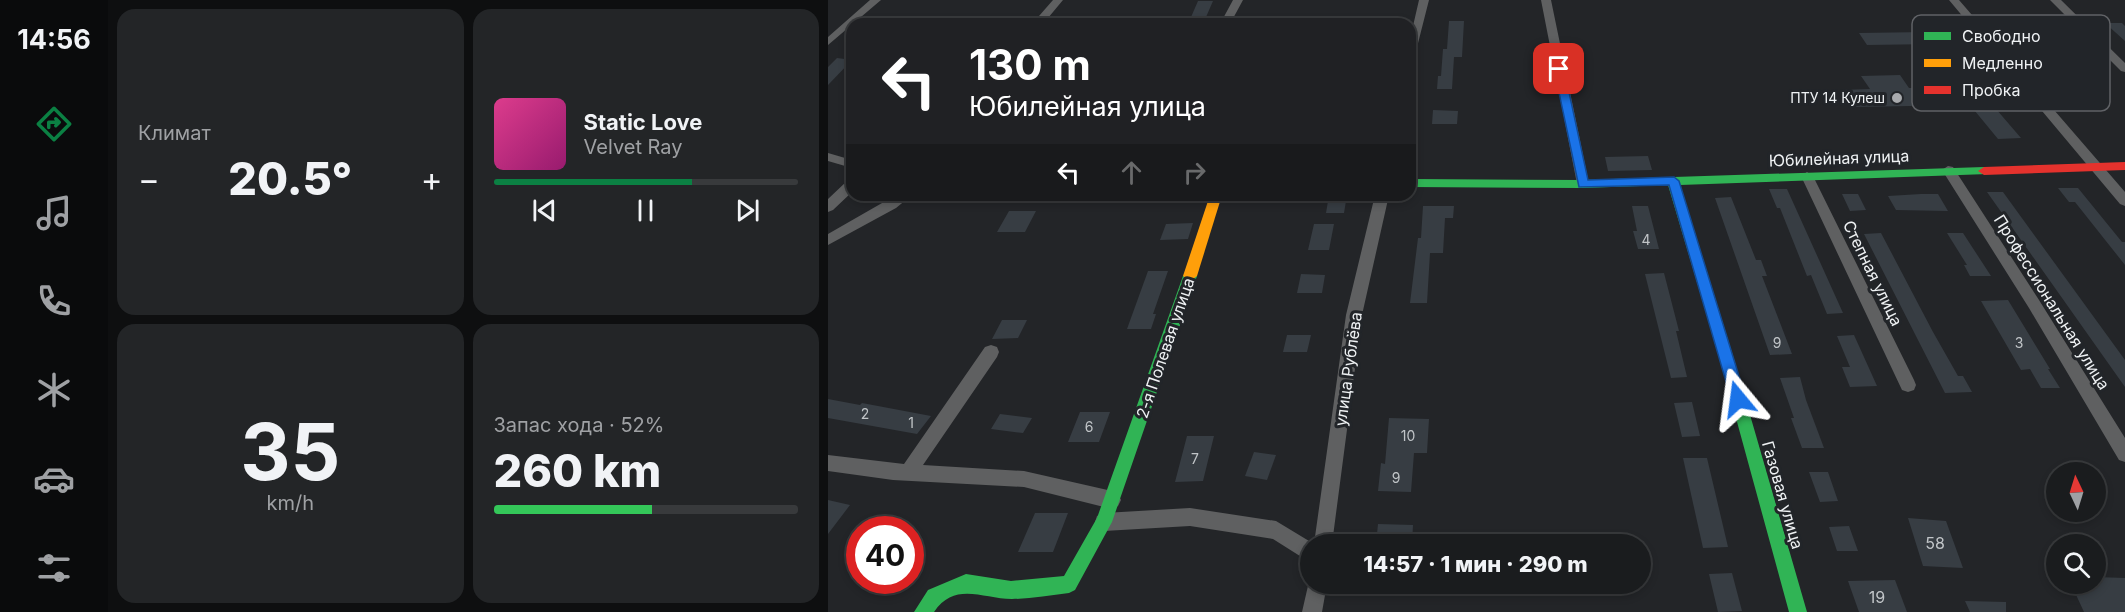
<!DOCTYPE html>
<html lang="ru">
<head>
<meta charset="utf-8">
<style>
	:root { --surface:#1a1c1e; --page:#232527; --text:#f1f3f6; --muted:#9fa1a4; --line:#383a3c; --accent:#0b8043 }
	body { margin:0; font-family:Inter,sans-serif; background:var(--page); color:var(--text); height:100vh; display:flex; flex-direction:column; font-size:22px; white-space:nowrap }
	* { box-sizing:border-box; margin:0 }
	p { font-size:20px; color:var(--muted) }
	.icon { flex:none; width:33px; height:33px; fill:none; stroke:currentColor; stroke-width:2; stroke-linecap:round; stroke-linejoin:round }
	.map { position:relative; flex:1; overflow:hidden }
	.side { display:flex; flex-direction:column; gap:9px; padding:9px; background:#0e0f10; width:720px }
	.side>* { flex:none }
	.hud { position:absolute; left:18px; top:18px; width:570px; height:183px; border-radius:18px; box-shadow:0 3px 9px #0003,0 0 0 2px var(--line); background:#202124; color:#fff; overflow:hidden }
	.needle { width:39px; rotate:356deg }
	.tools { position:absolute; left:1218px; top:462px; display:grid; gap:12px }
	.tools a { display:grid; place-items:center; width:60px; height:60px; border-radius:50%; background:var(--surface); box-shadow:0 3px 9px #0003,0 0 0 2px var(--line); font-size:30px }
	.speed { position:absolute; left:18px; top:516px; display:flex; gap:12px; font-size:30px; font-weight:700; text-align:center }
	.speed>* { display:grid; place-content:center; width:78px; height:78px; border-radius:50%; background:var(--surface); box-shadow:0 3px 9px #0003,0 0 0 2px var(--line); line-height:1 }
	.speed .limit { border:9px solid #d22; background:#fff; color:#111 }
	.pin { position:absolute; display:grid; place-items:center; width:51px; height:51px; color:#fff; margin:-26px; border-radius:12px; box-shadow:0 3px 9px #0006 }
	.me { position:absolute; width:66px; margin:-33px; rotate:344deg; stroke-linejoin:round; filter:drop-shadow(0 0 4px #0008) }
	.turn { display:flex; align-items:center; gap:21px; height:126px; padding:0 24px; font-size:27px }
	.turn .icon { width:78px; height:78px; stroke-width:2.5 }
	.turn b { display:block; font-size:42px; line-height:51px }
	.lanes { display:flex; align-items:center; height:57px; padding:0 24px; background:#0003; justify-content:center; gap:30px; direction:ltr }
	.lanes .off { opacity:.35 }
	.big { font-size:45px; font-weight:800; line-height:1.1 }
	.side .card { flex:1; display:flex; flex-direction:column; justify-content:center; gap:9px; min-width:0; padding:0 21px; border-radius:18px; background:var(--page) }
	.side .dial { align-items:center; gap:0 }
	.dial b { font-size:78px; line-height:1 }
	.song { display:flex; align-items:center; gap:18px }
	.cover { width:72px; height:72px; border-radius:9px; background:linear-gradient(135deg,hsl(330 70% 55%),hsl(320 70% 35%)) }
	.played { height:6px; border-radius:3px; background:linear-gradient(90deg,var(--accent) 65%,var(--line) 65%) }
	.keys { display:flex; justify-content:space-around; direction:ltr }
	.heat { display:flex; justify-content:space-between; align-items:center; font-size:33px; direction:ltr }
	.charge { height:9px; border-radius:4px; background:linear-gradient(90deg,#34c759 52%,var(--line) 0) }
	.side .tiles { flex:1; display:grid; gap:9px; grid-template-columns:repeat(2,1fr) }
	.trip { position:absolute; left:472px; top:534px; width:351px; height:60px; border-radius:30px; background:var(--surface); box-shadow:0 3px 9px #0003,0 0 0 2px var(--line); font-weight:800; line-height:60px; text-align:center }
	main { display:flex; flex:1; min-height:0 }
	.dock { display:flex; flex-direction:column; width:108px; justify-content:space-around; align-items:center; background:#0a0b0c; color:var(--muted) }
	.dock .icon { width:42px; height:42px }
	.dock .selected { color:var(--accent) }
	.dock b { font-size:27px; color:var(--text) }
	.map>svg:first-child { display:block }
</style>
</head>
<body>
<main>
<nav class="dock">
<b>14:56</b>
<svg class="icon selected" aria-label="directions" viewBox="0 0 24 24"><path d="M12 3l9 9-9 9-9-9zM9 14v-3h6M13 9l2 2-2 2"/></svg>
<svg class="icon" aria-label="music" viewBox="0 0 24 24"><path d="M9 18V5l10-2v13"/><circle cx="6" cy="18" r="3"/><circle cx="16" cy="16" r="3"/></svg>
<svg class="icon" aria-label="phone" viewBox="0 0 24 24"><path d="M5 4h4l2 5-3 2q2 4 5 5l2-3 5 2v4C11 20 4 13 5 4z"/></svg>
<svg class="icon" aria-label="climate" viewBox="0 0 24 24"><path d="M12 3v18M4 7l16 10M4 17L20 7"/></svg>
<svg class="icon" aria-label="car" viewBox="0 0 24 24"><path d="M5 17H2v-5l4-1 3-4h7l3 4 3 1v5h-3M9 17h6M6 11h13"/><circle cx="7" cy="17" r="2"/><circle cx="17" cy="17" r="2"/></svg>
<svg class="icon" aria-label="filters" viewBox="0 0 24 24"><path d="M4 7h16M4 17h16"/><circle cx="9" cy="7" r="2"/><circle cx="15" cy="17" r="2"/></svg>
</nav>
<section class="side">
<div class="tiles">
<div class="card"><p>Климат</p>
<div class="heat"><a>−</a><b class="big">20.5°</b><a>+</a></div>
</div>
<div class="card">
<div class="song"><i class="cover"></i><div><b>Static Love</b><p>Velvet Ray</p></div></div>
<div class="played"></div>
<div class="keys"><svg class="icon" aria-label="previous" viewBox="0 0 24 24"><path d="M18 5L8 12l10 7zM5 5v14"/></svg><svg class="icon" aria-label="pause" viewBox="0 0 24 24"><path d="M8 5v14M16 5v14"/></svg><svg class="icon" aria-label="next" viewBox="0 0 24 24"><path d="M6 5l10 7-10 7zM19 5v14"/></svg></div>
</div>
<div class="card dial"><b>35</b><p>km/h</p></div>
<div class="card"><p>Запас хода · 52%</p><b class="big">260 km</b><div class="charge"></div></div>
</div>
</section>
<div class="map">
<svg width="1297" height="612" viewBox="0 0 1297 612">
	<rect width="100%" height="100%" fill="#232528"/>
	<path fill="#373d43" d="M370,1h15l-10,23h-15z
		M621,21h15l-2,36h-8l-2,32h-15l1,-13h3l2,-27h4z
		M1277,23h17l3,3v15z
		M1099,32l9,12 -69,1 -8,-12z
		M9,58l15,2 -24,25v-18z
		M1131,66l62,72 -23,1 -28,-34 -119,2 -10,-17 29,-1 -9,-13 39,-1 9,13h47l-17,-21z
		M605,110l25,1 -1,13h-25z
		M820,156l4,14 -44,1 -3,-14z
		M1230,188h20l44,54h3v23l-50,-63h-6z
		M941,189h18l56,124 -16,1 -16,-39 -4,1 -27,-68h-3z
		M1159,192h16l122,168v27z
		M1014,194h16l8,16 -16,1z
		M1093,194h17l10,17 -52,-1 -8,-14z
		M501,195h18l-3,18h-18z
		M903,197l25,63h5l6,16h-5l30,78 -22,1 -55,-157z
		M595,206h31l-1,12h-8l-2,35h-13l-3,50h-17l8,-65h3z
		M804,206h16l11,43h-21l-5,-18h4z
		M181,211h27l-11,21h-28z
		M365,223l-5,16 -28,1 6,-16z
		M486,224h20l-5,26h-21z
		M1053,233l52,99 25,44h5l9,16 -27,1 -81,-159z
		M1119,233h16l28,43h-21l-6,-11h3z
		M320,271h20l-15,43h3l-5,15h-24z
		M836,273l15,58h-3l11,46 -16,1 -26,-104z
		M473,274l24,1 -3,18h-25z
		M1180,300l42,69h-2l12,19h-19l-11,-19 -9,1 -40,-69z
		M174,320h25l-9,18 -26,1z
		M459,335h24l-4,17h-24z
		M1026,335l14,31 9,20 -27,1 -8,-20h8l-13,-31z
		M972,377l6,23 18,48h-22l-11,-30h3l-14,-40z
		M0,399l32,6 2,-2 69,13 -14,18 -89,-16z
		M864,402l8,34 -18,1 -8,-34z
		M252,412h30l-11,30h-31z
		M172,414l32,4 -9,15 -32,-4z
		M561,418l40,1 -2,34h-13l-3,39 -33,-1 3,-28 4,1z
		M359,436h27l-11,45 -28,1z
		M426,452l22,3 -9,25 -22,-4z
		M855,458h24l21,89 -25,1z
		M981,472h19l10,29 -18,1z
		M0,500l22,5 -22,29z
		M207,513h33l-15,39h-35z
		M1080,518l38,3 17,47 -40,-2z
		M550,524l35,1 -1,19h-36z
		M1021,526l9,25h-21l-8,-24z
		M904,573l10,38 -24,1 -9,-38z
		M1268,577l29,1v34h-41l-13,-28h25z
		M1067,580l12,32h-48l-11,-31z
		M1137,601l41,1v10h-36z"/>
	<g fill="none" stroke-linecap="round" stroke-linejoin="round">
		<path fill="#5f6061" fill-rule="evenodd" d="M42,0h11l-53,45v-8z
			M225,0h10l-20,24h-11z
			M405,0h10l-13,24h-10z
			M591,0h10l-14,55 -5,3v-19z
			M713,0h10l38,184 -6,4 -6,-4z
			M1121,0h10l166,192v14l-5,-2z
			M1222,0h11l64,63v9l-4,-1z
			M0,153l24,7v8l-24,-7z
			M1120,166l5,1 86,133 86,138v24l-6,-2 -90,-152 -87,-138z
			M979,172l6,4 101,204 2,5 -2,5 -6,2 -6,-2 -101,-214z
			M24,180v12l-19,18 -5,2v-13l19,-18z
			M68,195h16l-16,13 -68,37v-11z
			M547,195h14l-27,120 -30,229h-21v19l-38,-24 -83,-13 -86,5 -7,-3 -2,-6 2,-6 7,-3 86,-5 86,13 38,23 32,-229z
			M163,345l6,2 2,5 -2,5 -74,108 101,6 88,20 6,3 3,6 -3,6 -6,3 -88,-22 -131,-7 -65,-9v-16l76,9 81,-117z
			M482,577l1,7h16l-5,28h-20z"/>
		<path fill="#30b455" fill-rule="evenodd" d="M1156,167l4,1v6l-308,11 53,171 74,256h-18l-70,-256 -51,-171 -85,3 -173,-1v-8l173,1z
			M362,271l7,5 -85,246 -37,68 -6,3c-19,2 -38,6 -57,6 -29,0 -57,-18 -78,13h-20l14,-22 38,-16 45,7 53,-5 33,-58 86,-242z"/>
		<path fill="#ff9f0a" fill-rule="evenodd" d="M382,195h12l-25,81 -7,5 -7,-5z"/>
		<path fill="#e5322d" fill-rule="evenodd" d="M1297,162v8l-141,5 -6,-4 6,-4z"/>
	</g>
	<path fill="#1a73e8" stroke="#114b97" stroke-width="1.5" d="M728,66l8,3 24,111 86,-3 5,4 67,218 -2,4 -6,2 -5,-2 -2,-4 -62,-214 -90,2 -25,-118z"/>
	<circle fill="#a8aaad" stroke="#222529" stroke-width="2" cx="1069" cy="98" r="6"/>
	<g text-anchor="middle" stroke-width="6" stroke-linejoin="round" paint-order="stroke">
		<g font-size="14" fill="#eff2f4" stroke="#222529" text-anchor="end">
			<text x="1057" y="103">ПТУ 14 Кулеш</text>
		</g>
		<g font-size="14" fill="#c1c5c8">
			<text x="818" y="245">4</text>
			<text x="949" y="348">9</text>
			<text x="1191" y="348">3</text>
			<text x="37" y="419">2</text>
			<text x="83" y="428">1</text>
			<text x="261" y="432">6</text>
			<text x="580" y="441">10</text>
			<text x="367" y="464">7</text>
			<text x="568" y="483">9</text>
		</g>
		<g font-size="16" fill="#eff2f4" stroke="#222529">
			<text transform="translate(1011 158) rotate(-2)" y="6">Юбилейная улица</text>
			<text transform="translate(1045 273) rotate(64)" y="6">Степная улица</text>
			<text transform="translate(1224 302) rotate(58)" y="6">Профессиональная улица</text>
			<text transform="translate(337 348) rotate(-71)" y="6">2-я Полевая улица</text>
			<text transform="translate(520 369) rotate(-82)" y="6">улица Рублёва</text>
			<text transform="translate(955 495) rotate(74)" y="6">Газовая улица</text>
		</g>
		<g font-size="16" fill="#c1c5c8">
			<text x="1107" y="549">58</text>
			<text x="1049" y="603">19</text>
		</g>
	</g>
	<rect x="1084" y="15" width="198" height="96" rx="9" fill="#222529" stroke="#606266" stroke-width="1.5"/>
	<rect x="1096" y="32" width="27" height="8" fill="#30b455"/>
	<rect x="1096" y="59" width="27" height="8" fill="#ff9f0a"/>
	<rect x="1096" y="86" width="27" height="8" fill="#e5322d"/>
	<g font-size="16" fill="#eff2f4">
		<text x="1134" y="42">Свободно</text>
		<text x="1134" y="69">Медленно</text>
		<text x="1134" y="96">Пробка</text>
	</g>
</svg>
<div class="tools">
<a><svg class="needle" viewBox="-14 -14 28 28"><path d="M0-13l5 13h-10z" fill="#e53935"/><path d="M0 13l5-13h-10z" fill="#9fa1a4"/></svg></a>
<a><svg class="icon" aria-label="search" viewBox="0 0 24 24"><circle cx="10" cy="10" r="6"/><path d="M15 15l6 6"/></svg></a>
</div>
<div class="speed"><div class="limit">40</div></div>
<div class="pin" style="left:731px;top:69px;background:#d93025"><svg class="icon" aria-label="arrive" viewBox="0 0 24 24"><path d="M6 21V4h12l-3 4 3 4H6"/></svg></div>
<svg class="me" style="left:910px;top:399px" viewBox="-20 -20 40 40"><path d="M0-17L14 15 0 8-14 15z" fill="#1a73e8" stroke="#fff" stroke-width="4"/></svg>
<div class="trip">14:57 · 1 мин · 290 m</div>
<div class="hud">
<div class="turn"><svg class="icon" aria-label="left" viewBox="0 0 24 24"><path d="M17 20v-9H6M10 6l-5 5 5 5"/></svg><div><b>130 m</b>Юбилейная улица</div></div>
<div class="lanes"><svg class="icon" aria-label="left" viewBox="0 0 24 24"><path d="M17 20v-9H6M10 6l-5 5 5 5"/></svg><svg class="icon off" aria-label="ahead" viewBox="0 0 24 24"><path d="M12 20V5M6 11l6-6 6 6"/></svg><svg class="icon off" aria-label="right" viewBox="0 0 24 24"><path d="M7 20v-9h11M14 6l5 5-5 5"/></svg></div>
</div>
</div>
</main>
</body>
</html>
